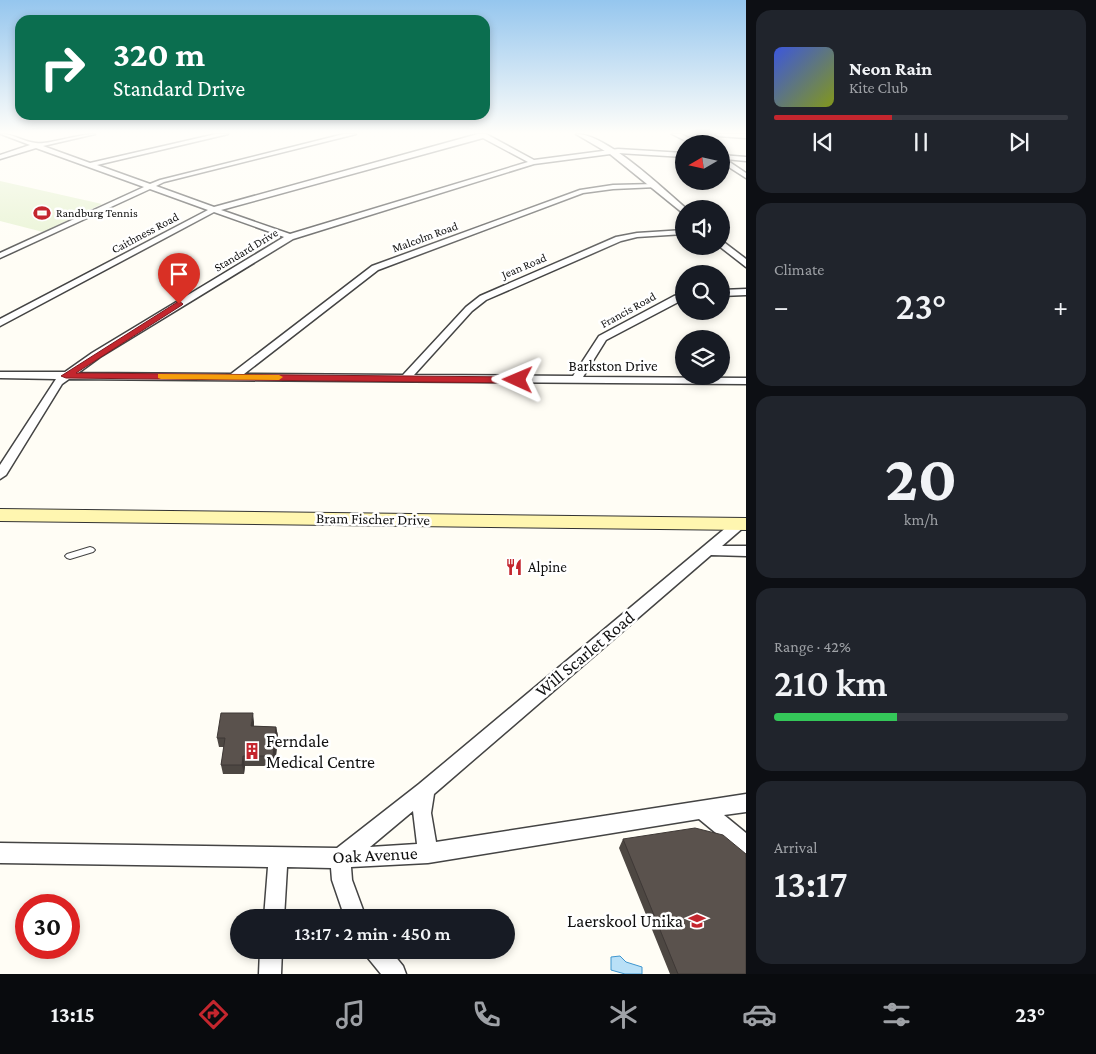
<!DOCTYPE html>
<html lang="en">
<head>
<meta charset="utf-8">
<style>
	:root { --surface:#171b24; --page:#20242c; --text:#f1f3f6; --muted:#9ea1a6; --line:#363941; --accent:#c4262e }
	body { margin:0; font-family:"Crimson Pro",serif; background:var(--page); color:var(--text); height:100vh; display:flex; flex-direction:column; font-size:19px; white-space:nowrap }
	* { box-sizing:border-box; margin:0 }
	p { font-size:16px; color:var(--muted) }
	.icon { flex:none; width:28px; height:28px; fill:none; stroke:currentColor; stroke-width:2; stroke-linecap:round; stroke-linejoin:round }
	.map { position:relative; flex:1; overflow:hidden }
	.panel { display:flex; flex-direction:column; gap:10px; padding:10px; background:#0d0f14; width:350px }
	.panel>* { flex:none }
	.banner { position:absolute; left:15px; top:15px; width:475px; height:105px; border-radius:15px; box-shadow:0 2px 8px #0003; background:#0b6e4f; color:#fff; overflow:hidden }
	.needle { width:32px; rotate:261deg }
	.fabs { position:absolute; left:675px; top:135px; display:grid; gap:10px }
	.fabs a { display:grid; place-items:center; width:55px; height:55px; border-radius:50%; background:var(--surface); box-shadow:0 2px 8px #0003; font-size:25px }
	.speed { position:absolute; left:15px; top:894px; display:flex; gap:10px; font-size:25px; font-weight:700; text-align:center }
	.speed>* { display:grid; place-content:center; width:65px; height:65px; border-radius:50%; background:var(--surface); box-shadow:0 2px 8px #0003; line-height:1 }
	.speed .limit { border:8px solid #d22; background:#fff; color:#111 }
	.pin { position:absolute; display:grid; place-items:center; width:42px; height:42px; color:#fff; margin:-51px -21px; border-radius:50% 50% 50% 0; rotate:-45deg; box-shadow:0 0 5px #0007 }
	.pin .icon { rotate:45deg }
	.me { position:absolute; width:55px; margin:-28px; rotate:271deg; stroke-linejoin:round; filter:drop-shadow(0 0 4px #0008) }
	.turn { display:flex; align-items:center; gap:18px; height:105px; padding:0 15px; font-size:22px }
	.turn .icon { width:65px; height:65px; stroke-width:2.5 }
	.turn b { display:block; font-size:35px; line-height:42px }
	.big { font-size:38px; font-weight:600; line-height:1.1 }
	.panel .widget { flex:1; display:flex; flex-direction:column; justify-content:center; gap:8px; min-width:0; padding:0 18px; border-radius:15px; background:var(--page) }
	.panel .dial { align-items:center; gap:0 }
	.dial b { font-size:65px; line-height:1 }
	.song { display:flex; align-items:center; gap:15px }
	.cover { width:60px; height:60px; border-radius:8px; background:linear-gradient(135deg,hsl(230 70% 55%),hsl(70 70% 35%)) }
	.played { height:5px; border-radius:2px; background:linear-gradient(90deg,var(--accent) 40%,var(--line) 40%) }
	.keys { display:flex; justify-content:space-around; direction:ltr }
	.heat { display:flex; justify-content:space-between; align-items:center; font-size:28px; direction:ltr }
	.charge { height:8px; border-radius:4px; background:linear-gradient(90deg,#34c759 42%,var(--line) 0) }
	.trip { position:absolute; left:230px; top:909px; width:285px; height:50px; border-radius:25px; background:var(--surface); box-shadow:0 2px 8px #0003; font-weight:600; line-height:50px; text-align:center }
	.tabs { display:flex; height:80px; justify-content:space-around; align-items:center; background:#090b0e; color:var(--muted) }
	.tabs .icon { width:35px; height:35px }
	.tabs .on { color:var(--accent) }
	.tabs b { font-size:22px; color:var(--text) }
	main { display:flex; flex:1; min-height:0 }
	.map>svg:first-child { display:block }
</style>
</head>
<body>
<main>
<div class="map">
<svg width="746" height="974" viewBox="0 0 746 974">
	<rect width="100%" height="100%" fill="#fffdf5"/>
	<path fill="#e6f2cf" d="M0,181l102,23 -59,28 -43,-11z"/>
	<path fill="#b9e0f7" stroke="#3f96cf" d="M620,956l6,6 16,5v7h-17l-14,-4v-13z"/>
	<g fill="none" stroke-linecap="round" stroke-linejoin="round">
		<g stroke="#444" stroke-width="2">
			<path id="pedestrian" d="M90,547l3,1 2,2 -2,2 -23,7 -3,-1 -2,-2 2,-2z"/>
		</g>
		<g stroke="#444" stroke-width="3">
			<path id="minor" d="M1,134c13,0 23,8 35,9 12,2 42,-9 59,-9l-52,12 47,17 126,-29h12l-131,31 53,19 10,-4 184,-46h12l-192,48 -8,4 58,21 264,-73h8l48,26 84,-11 66,4v4l-66,-4 -84,11 -241,75 -193,118 -22,16 153,1 141,-108 208,-76 33,-5 42,-1 2,1v2l-44,2 -30,4 -205,77 -134,104 159,1 63,-68 14,-11 136,-59 21,-4 47,-3v4l-47,3 -16,4 -135,59 -14,11 -58,64 159,1 26,-40 75,-40 10,-3v6l-78,41 -23,37 163,1v6l-677,-5 -7,5 -56,91 -6,4v-14l56,-86 -56,-1v-6h65l27,-19 192,-116 -70,-25 -214,114v-7l208,-109 -58,-21 -150,69v-5l144,-66 -108,-39 -36,11v-4l30,-10zM483,138l45,24 -238,72 -69,-24z
				M672,134h9l8,4 12,-4h10l-18,6 7,4h-8z
				M715,134h31v4l-28,-2z
				M721,155l25,2v4l-21,-2 21,14v5l-25,-16z
				M746,289v6l-25,1v-6z
				M739,520l5,1 2,3 -2,3 -22,19h24v10l-35,-1 -277,239 -3,19 5,29 310,-48v18l-22,3 22,18v22l-7,-3 -40,-33 -271,44 -77,4 1,13 14,38h-21l-13,-38 -1,-12 -44,-1 -3,51h-20l4,-51 -268,-4v-20l337,5 82,-64 315,-263zM413,811l4,33 -47,3z
				M260,950h22l-1,24h-22z
				M365,950h25l13,16 3,8h-25l-13,-16z"/>
		</g>
		<g stroke="#444" stroke-width="3">
			<path id="tertiary" d="M576,134c31,0 86,54 111,75h-3v5l-74,-60z
				M721,240l25,19v8l-27,-21h2z"/>
		</g>
		<g stroke="#333" stroke-width="2">
			<path id="secondary" d="M0,509l746,9v12l-746,-9z"/>
		</g>
		<use href="#pedestrian" fill="#fff" fill-rule="evenodd"/>
		<use href="#minor" fill="#fff" fill-rule="evenodd"/>
		<use href="#tertiary" fill="#fff" fill-rule="evenodd"/>
		<use href="#secondary" fill="#fff6b0" fill-rule="evenodd"/>
	</g>
	<path fill="#4d4742" d="M254,722v4l22,1 2,9 -3,30h-30l-1,8h-21l-2,-9 3,-18h-5l-2,-9z
		M623,839l123,135h-76l-51,-126z"/>
	<path fill="#3f3936" d="M253,713l1,9 -2,14 -1,-10z
		M276,727l2,9 -3,30 -2,-10z
		M243,756l2,10 -1,8 -2,-9z"/>
	<path fill="#5a524d" stroke="#3f3936" d="M221,713h32l-2,13 25,1 -3,29h-30l-1,9h-21l4,-27h-8z
		M695,828l28,7 23,19v120h-68l-55,-135z"/>
	<linearGradient id="sky" x2="0" y2="1"><stop stop-color="#95c6ee"/><stop offset="0.49" stop-color="#fffefa"/><stop offset="1" stop-color="#fffefa" stop-opacity="0"/></linearGradient>
	<rect width="746" height="271" fill="url(#sky)"/>
	<path fill="#c4262e" stroke="#7f191e" d="M179,301l4,3 -1,1 -106,68 442,4 5,3 -5,3 -452,-5 -5,-2z"/>
	<path fill="#f59e0b" d="M158,374l121,1 4,2 -4,3 -118,-1 -3,-1z"/>
	<defs>
		<g id="stadium-bare" transform="scale(1.35)"><path d="M0-5a6.5 5 0 1 0 0 10a6.5 5 0 1 0 0-10ZM-3.5-1.8h7v3.6h-7Z" fill="#c4262e" stroke="#fff" stroke-width="2.5" paint-order="stroke"/></g>
		<g id="restaurant-bare" transform="scale(1.35)"><path d="M-5-6h1v4h1v-4h1v4h1v-4h1v5L-1.5 .5V6h-2V.5L-5-1ZM5-6V6H3V1.5H1.5Q1.5-4 5-6Z" fill="#c4262e" stroke="#fff" stroke-width="2.5" paint-order="stroke"/></g>
		<g id="building-bare" transform="scale(1.35)"><path d="M-4-6H4V6H1V3H-1V6H-4ZM-2.5-4.3h1.7v1.8h-1.7ZM.8-4.3h1.7v1.8H.8ZM-2.5-1h1.7V.8h-1.7ZM.8-1h1.7V.8H.8Z" fill="#c4262e" stroke="#fff" stroke-width="2.5" paint-order="stroke"/></g>
		<g id="school-bare" transform="scale(1.35)"><path d="M0-5L7-2L0 1L-7-2ZM-4 1L0 2.5L4 1V4Q0 6-4 4Z" fill="#c4262e" stroke="#fff" stroke-width="2.5" paint-order="stroke"/></g>
	</defs>
	<g fill-rule="evenodd">
		<use href="#stadium-bare" x="42" y="213"/>
		<use href="#restaurant-bare" x="514" y="567"/>
		<use href="#building-bare" x="252" y="751"/>
		<use href="#school-bare" x="697" y="921"/>
	</g>
	<g text-anchor="middle" stroke-width="5" stroke-linejoin="round" paint-order="stroke">
		<g font-size="12" fill="#111" stroke="#fff" text-anchor="start">
			<text x="56" y="217">Randburg Tennis</text>
		</g>
		<g font-size="12" fill="#111" stroke="#fff">
			<text transform="translate(145 233) rotate(-28)" y="4">Caithness Road</text>
			<text transform="translate(425 237) rotate(-20)" y="4">Malcolm Road</text>
			<text transform="translate(246 250) rotate(-31)" y="4">Standard Drive</text>
			<text transform="translate(524 266) rotate(-23)" y="4">Jean Road</text>
			<text transform="translate(628 310) rotate(-29)" y="4">Francis Road</text>
		</g>
		<g font-size="15" fill="#111" stroke="#fff">
			<text x="613" y="371">Barkston Drive</text>
			<text transform="translate(373 519) rotate(1)" y="5">Bram Fischer Drive</text>
		</g>
		<g font-size="15" fill="#111" stroke="#fff" text-anchor="start">
			<text x="528" y="572">Alpine</text>
		</g>
		<g font-size="18" fill="#111" stroke="#fff">
			<text transform="translate(585 654) rotate(-40)" y="6">Will Scarlet Road</text>
			<text transform="translate(375 855) rotate(-3)" y="6">Oak Avenue</text>
		</g>
		<g font-size="18" fill="#111" stroke="#fff" text-anchor="start">
			<text x="266" y="747">Ferndale<tspan x="266" dy="21">Medical Centre</tspan></text>
			<text x="683" y="927" text-anchor="end">Laerskool Unika</text>
		</g>
	</g>
</svg>
<div class="fabs">
<a><svg class="needle" viewBox="-14 -14 28 28"><path d="M0-13l5 13h-10z" fill="#e53935"/><path d="M0 13l5-13h-10z" fill="#9ea1a6"/></svg></a>
<a><svg class="icon" aria-label="sound" viewBox="0 0 24 24"><path d="M4 9h4l5-4v14l-5-4H4zM17 9q2 3 0 6"/></svg></a>
<a><svg class="icon" aria-label="search" viewBox="0 0 24 24"><circle cx="10" cy="10" r="6"/><path d="M15 15l6 6"/></svg></a>
<a><svg class="icon" aria-label="layers" viewBox="0 0 24 24"><path d="M12 4l9 5-9 5-9-5zM3 14l9 5 9-5"/></svg></a>
</div>
<div class="speed"><div class="limit">30</div></div>
<div class="pin" style="left:179px;top:304px;background:#d93025"><svg class="icon" aria-label="arrive" viewBox="0 0 24 24"><path d="M6 21V4h12l-3 4 3 4H6"/></svg></div>
<svg class="me" style="left:518px;top:380px" viewBox="-20 -20 40 40"><path d="M0-17L14 15 0 8-14 15z" fill="#c4262e" stroke="#fff" stroke-width="4"/></svg>
<div class="trip">13:17 · 2 min · 450 m</div>
<div class="banner">
<div class="turn"><svg class="icon" aria-label="right" viewBox="0 0 24 24"><path d="M7 20v-9h11M14 6l5 5-5 5"/></svg><div><b>320 m</b>Standard Drive</div></div>
</div>
</div>
<section class="panel">
<div class="widget">
<div class="song"><i class="cover"></i><div><b>Neon Rain</b><p>Kite Club</p></div></div>
<div class="played"></div>
<div class="keys"><svg class="icon" aria-label="previous" viewBox="0 0 24 24"><path d="M18 5L8 12l10 7zM5 5v14"/></svg><svg class="icon" aria-label="pause" viewBox="0 0 24 24"><path d="M8 5v14M16 5v14"/></svg><svg class="icon" aria-label="next" viewBox="0 0 24 24"><path d="M6 5l10 7-10 7zM19 5v14"/></svg></div>
</div>
<div class="widget"><p>Climate</p>
<div class="heat"><a>−</a><b class="big">23°</b><a>+</a></div>
</div>
<div class="widget dial"><b>20</b><p>km/h</p></div>
<div class="widget"><p>Range · 42%</p><b class="big">210 km</b><div class="charge"></div></div>
<div class="widget"><p>Arrival</p><b class="big">13:17</b></div>
</section>
</main>
<nav class="tabs">
<b>13:15</b>
<svg class="icon on" aria-label="directions" viewBox="0 0 24 24"><path d="M12 3l9 9-9 9-9-9zM9 14v-3h6M13 9l2 2-2 2"/></svg>
<svg class="icon" aria-label="music" viewBox="0 0 24 24"><path d="M9 18V5l10-2v13"/><circle cx="6" cy="18" r="3"/><circle cx="16" cy="16" r="3"/></svg>
<svg class="icon" aria-label="phone" viewBox="0 0 24 24"><path d="M5 4h4l2 5-3 2q2 4 5 5l2-3 5 2v4C11 20 4 13 5 4z"/></svg>
<svg class="icon" aria-label="climate" viewBox="0 0 24 24"><path d="M12 3v18M4 7l16 10M4 17L20 7"/></svg>
<svg class="icon" aria-label="car" viewBox="0 0 24 24"><path d="M5 17H2v-5l4-1 3-4h7l3 4 3 1v5h-3M9 17h6M6 11h13"/><circle cx="7" cy="17" r="2"/><circle cx="17" cy="17" r="2"/></svg>
<svg class="icon" aria-label="filters" viewBox="0 0 24 24"><path d="M4 7h16M4 17h16"/><circle cx="9" cy="7" r="2"/><circle cx="15" cy="17" r="2"/></svg>
<b>23°</b>
</nav>
</body>
</html>
